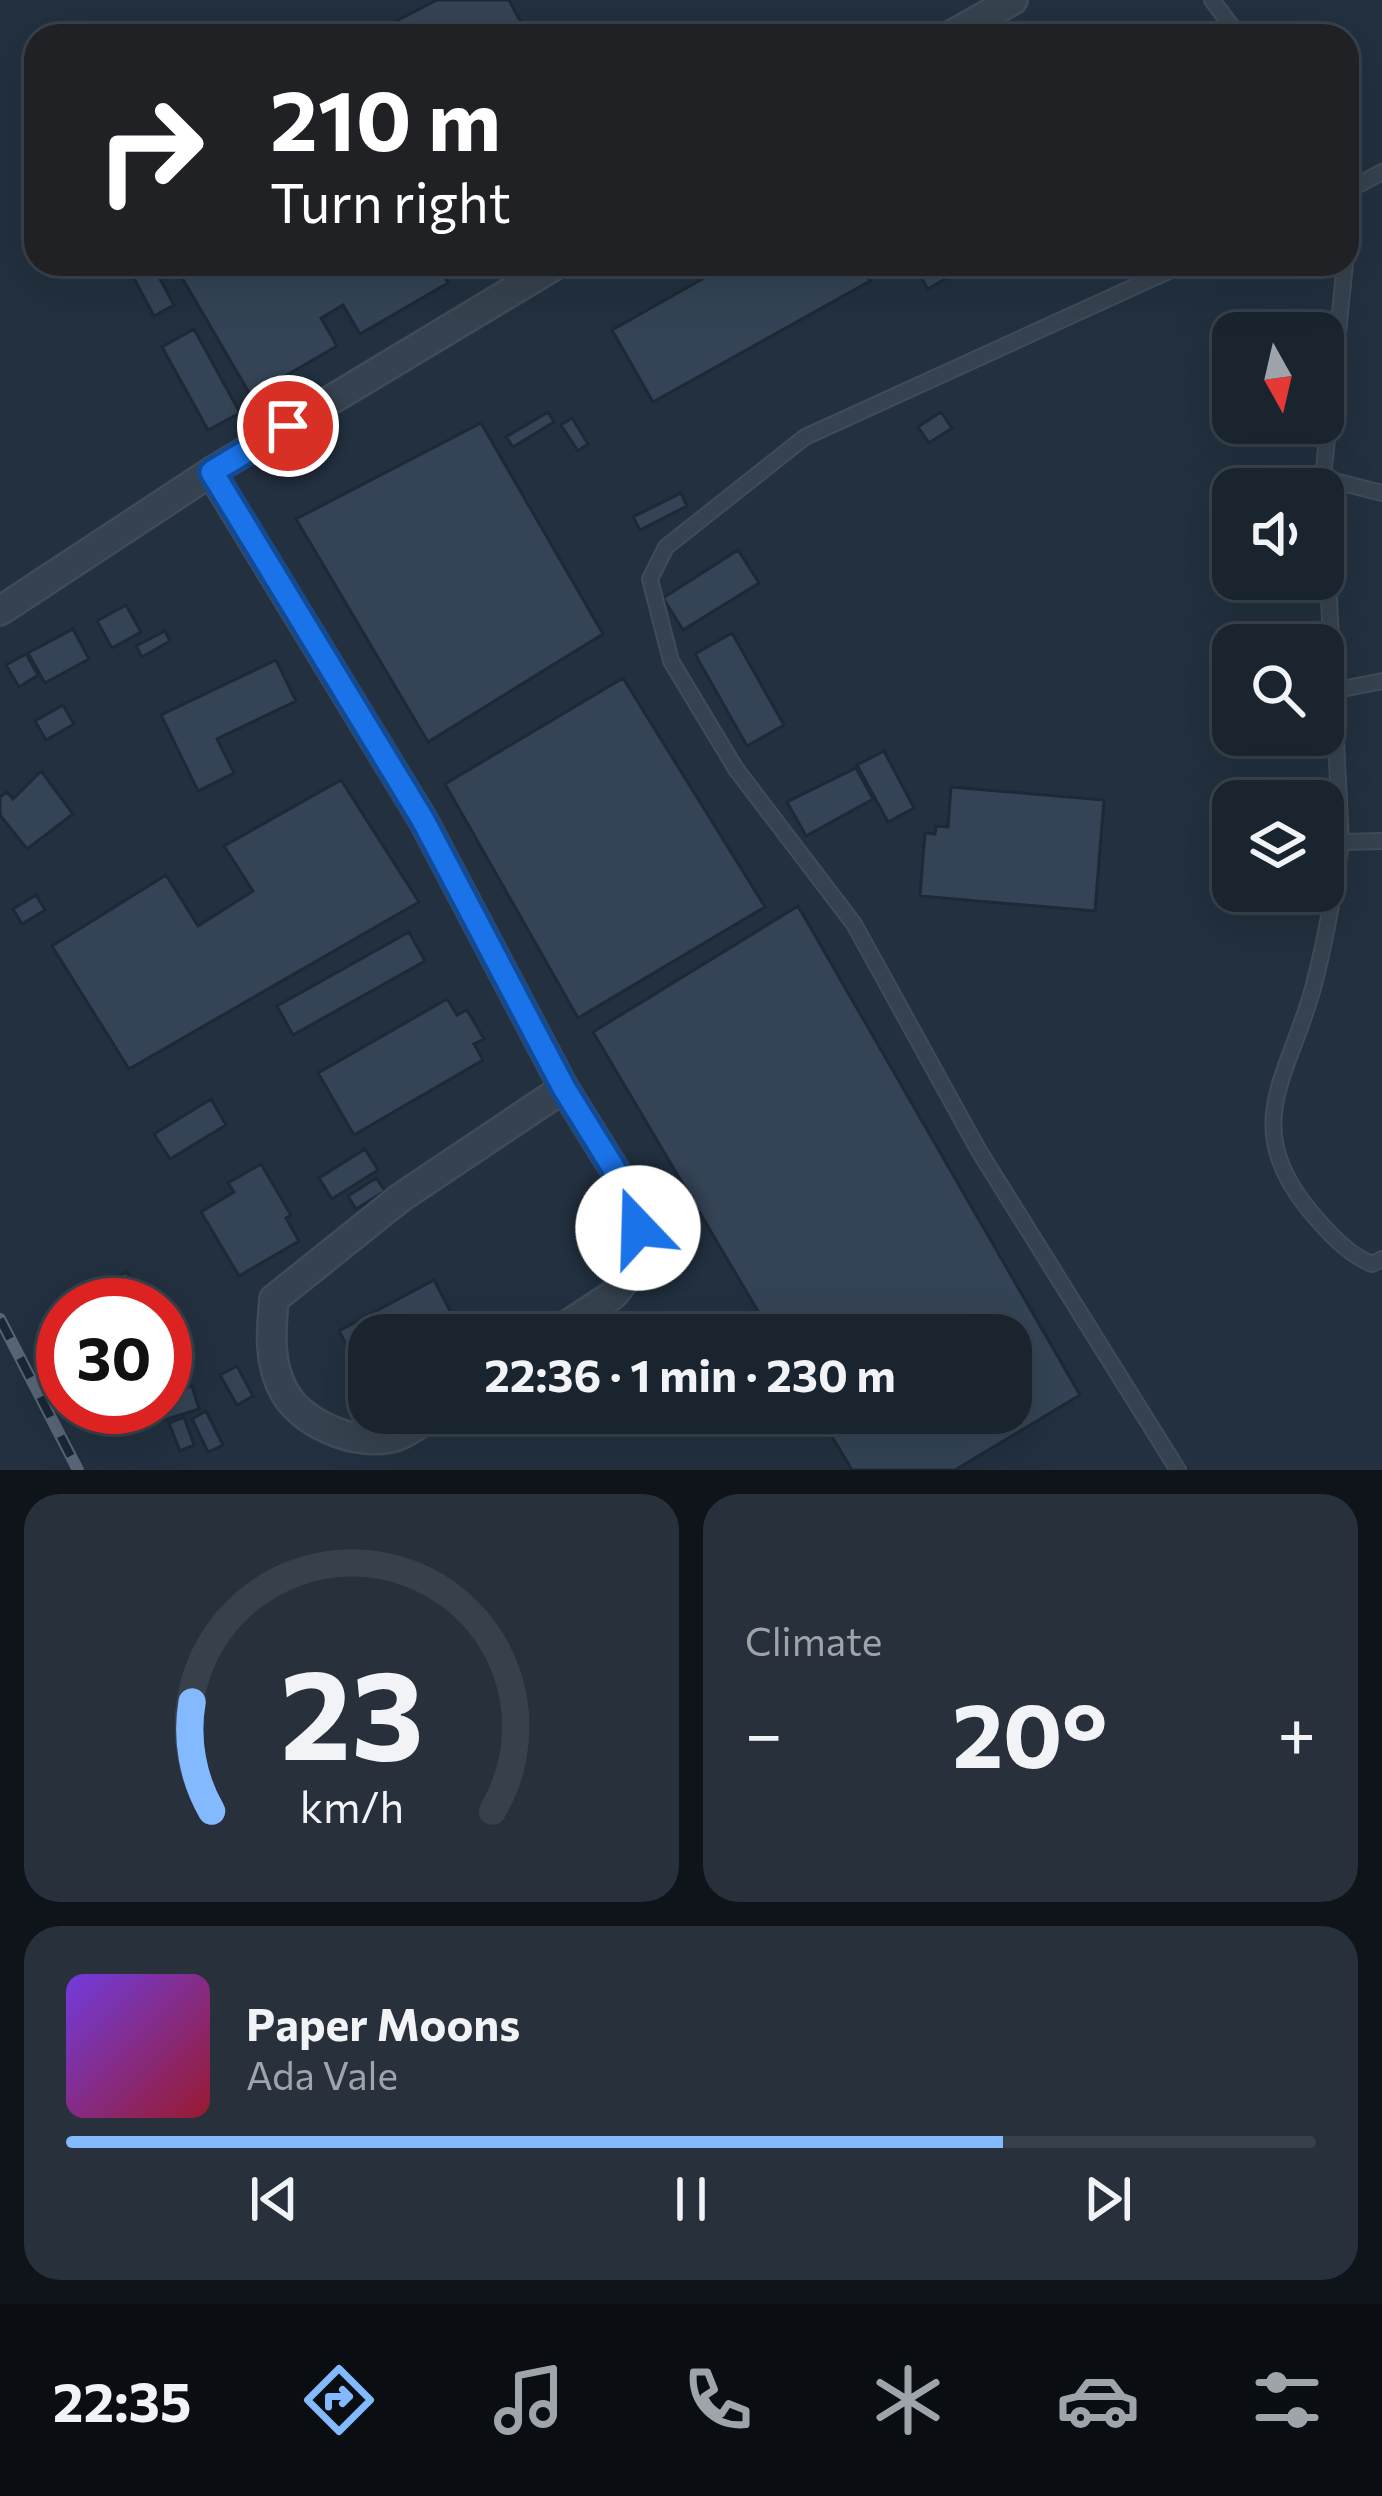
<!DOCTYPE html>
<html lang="en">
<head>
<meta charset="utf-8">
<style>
	:root { --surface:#1a242f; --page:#27303b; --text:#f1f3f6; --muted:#9fa4aa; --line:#38414b; --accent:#82b9ff }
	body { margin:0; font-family:Commissioner,sans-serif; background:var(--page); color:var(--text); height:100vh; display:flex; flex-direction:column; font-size:45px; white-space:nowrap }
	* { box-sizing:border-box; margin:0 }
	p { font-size:39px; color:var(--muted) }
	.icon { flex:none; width:66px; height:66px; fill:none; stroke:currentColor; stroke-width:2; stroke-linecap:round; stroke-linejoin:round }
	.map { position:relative; height:1470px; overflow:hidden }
	.side { display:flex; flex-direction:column; gap:24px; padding:24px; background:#0e141a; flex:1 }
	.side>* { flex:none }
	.top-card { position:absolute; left:24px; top:24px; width:1335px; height:252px; border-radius:36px; box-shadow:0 12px 48px #0002,0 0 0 3px var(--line); background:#202124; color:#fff; overflow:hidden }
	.needle { width:78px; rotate:172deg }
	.controls { position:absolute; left:1212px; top:312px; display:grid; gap:24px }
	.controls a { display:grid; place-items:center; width:132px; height:132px; border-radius:24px; background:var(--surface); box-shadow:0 12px 48px #0002,0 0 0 3px var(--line); font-size:60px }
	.speed { position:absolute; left:36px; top:1278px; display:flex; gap:24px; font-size:60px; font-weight:700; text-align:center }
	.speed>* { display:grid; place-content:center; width:156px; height:156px; border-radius:50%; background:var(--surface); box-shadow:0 12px 48px #0002,0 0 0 3px var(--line); line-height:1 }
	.speed .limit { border:18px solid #d22; background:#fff; color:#111 }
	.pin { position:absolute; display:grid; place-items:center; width:102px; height:102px; color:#fff; margin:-51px; border:6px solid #fff; border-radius:50%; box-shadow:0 3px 12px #0007 }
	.me { position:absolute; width:132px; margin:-66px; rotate:339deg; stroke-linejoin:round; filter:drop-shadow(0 0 9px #0008) }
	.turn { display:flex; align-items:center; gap:42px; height:252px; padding:0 48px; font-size:54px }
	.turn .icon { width:156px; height:156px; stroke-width:2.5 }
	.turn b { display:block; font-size:84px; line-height:102px }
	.big { font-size:90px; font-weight:700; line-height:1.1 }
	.side .card { flex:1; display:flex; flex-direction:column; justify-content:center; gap:18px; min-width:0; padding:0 42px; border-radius:36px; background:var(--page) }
	.side .dial { align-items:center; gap:0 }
	.dial svg { height:312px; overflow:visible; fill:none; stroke:var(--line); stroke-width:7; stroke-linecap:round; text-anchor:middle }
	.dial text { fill:var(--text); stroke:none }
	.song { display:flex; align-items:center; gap:36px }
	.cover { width:144px; height:144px; border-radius:18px; background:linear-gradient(135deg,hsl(260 70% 55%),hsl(350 70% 35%)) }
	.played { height:12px; border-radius:6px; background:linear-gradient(90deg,var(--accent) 75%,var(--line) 75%) }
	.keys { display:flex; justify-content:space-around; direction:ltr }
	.heat { display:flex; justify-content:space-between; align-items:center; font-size:66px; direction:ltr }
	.side .tiles { flex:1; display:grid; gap:24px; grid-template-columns:1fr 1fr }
	.card:last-child { grid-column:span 2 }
	.trip { position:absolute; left:348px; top:1314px; width:684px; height:120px; border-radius:36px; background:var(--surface); box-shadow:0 12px 48px #0002,0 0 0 3px var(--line); font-weight:700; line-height:120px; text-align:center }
	.tab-bar { display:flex; height:192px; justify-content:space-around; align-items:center; background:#0a0e13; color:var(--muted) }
	.tab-bar .icon { width:84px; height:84px }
	.tab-bar .on { color:var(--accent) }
	.tab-bar b { font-size:54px; color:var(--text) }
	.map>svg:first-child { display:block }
</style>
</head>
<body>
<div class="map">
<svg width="1382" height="1470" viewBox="0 0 1382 1470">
	<rect width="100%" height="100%" fill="#22303f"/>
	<path fill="#344456" stroke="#1d2936" stroke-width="3" d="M437,0h72l19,36h-161z
		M138,264h14l22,41 -20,11 -25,-47z
		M174,264h263l11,19 -88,51 -17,-29 -22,13 16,28 -86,50z
		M729,264h131l10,17 -217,121 -41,-72z
		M913,264h57l-42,25z
		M194,329l46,84 -32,17 -46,-83z
		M548,412l6,10 -41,25 -7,-10z
		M941,412l11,16 -23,15 -11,-16z
		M572,418l16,26 -10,7 -17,-26z
		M481,423l122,211 -175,108 -132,-223z
		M681,493l6,13 -47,24 -7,-13z
		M738,550l21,33 -76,47 -20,-32z
		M126,605l15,27 -29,16 -15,-27z
		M73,629l16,30 -44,24 -17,-30z
		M165,631l5,10 -28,16 -6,-11z
		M732,633l52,92 -37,21 -52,-92z
		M26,654l12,21 -19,12 -13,-22z
		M276,660l20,41 -79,38 17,34 -36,18 -37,-76z
		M623,678l142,229 -187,111 -133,-234z
		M63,705l11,19 -28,16 -11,-19z
		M884,751l30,57 -26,14 -31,-57z
		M856,768l17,31 -67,37 -19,-34z
		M41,771l32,43 -46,35 -27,-34v-18l7,-5 6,7z
		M341,780l78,122 -290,167 -77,-123 114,-71 32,51 55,-35 -29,-45z
		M951,787l153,13 -9,111 -175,-15 5,-63 10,1 1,-8 12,1z
		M36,895l9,15 -23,14 -9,-15z
		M798,906l282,489 -125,75h-103l-34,-57h193v-78h-239l-179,-303z
		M409,932l16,29 -132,74 -16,-29z
		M447,999l10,16 10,-5 17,29 -10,5 9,16 -129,75 -36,-62z
		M211,1099l15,26 -56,34 -16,-25z
		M365,1149l13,21 -46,29 -13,-21z
		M261,1164l30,51 -5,3 13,23 -60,35 -38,-64 33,-20 -6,-9z
		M376,1178l9,13 -29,18 -8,-13z
		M127,1272l9,19 -19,10 -10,-19z
		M434,1280l23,44 -20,11h-68v37l-6,3 -24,-44z
		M237,1366l16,30 -16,9 -17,-30z
		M192,1386l7,23 -38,12 -4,-14h8v-13z
		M206,1411l17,34 -15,7 -16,-33z
		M184,1417l10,28 -14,6 -11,-28z"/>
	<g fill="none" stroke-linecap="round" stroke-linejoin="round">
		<g stroke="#3f4b58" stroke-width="18">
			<path id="service" d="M1212,0l27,36
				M1347,181l6,8 -6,52
				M1347,191l35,-19
				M1345,264l-22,214 18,364 41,-1
				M1323,478l59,15
				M1337,690l45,-9
				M1341,842c-7,50 -15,98 -28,146 -24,88 -74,138 -3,223 17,20 37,43 62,53l10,-5
				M1178,1470l-199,-319 -125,-227 -118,-155 -65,-108 -21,-82 16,-32 139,-110 379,-173"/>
		</g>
		<g stroke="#3f4b58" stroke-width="32">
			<path id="minor" d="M950,36l63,-36
				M211,472l212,348 141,268 60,97 13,44 -1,37 -23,29 -61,40
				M0,611l211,-139 346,-208
				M434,1413c-10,7 -21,16 -32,21 -35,17 -98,-7 -117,-41 -17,-29 -14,-62 -11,-94l126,-101 164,-110"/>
		</g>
		<use href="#service" stroke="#36424f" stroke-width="14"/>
		<use href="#minor" stroke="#36424f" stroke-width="27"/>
		<g stroke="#586677" stroke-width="12">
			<path id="rail" d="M0,1319l78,151"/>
		</g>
		<use href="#rail" stroke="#1b2734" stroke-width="8" stroke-dasharray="22" stroke-linecap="butt"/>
	</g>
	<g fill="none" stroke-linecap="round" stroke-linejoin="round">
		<g stroke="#114b97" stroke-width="30">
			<path id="route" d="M288,426l-76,46 211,348 141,268 60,97 14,43"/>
		</g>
		<use href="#route" stroke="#1a73e8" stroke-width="21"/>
	</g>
</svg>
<div class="controls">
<a><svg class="needle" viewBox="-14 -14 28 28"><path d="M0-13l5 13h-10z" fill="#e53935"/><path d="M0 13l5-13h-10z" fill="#9fa4aa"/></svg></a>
<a><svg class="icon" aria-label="sound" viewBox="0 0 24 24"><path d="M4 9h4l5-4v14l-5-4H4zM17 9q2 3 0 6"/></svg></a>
<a><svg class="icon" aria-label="search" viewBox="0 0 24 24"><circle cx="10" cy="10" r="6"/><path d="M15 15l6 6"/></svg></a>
<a><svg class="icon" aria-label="layers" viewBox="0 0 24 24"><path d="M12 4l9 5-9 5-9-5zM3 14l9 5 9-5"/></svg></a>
</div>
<div class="speed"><div class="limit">30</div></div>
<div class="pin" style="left:288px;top:426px;background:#d93025"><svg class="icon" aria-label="arrive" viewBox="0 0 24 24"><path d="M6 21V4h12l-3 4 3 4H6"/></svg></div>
<svg class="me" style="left:638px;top:1228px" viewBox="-20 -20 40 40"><circle r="19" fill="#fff"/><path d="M0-13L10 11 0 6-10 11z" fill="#1a73e8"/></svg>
<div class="trip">22:36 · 1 min · 230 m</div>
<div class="top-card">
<div class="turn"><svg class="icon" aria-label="right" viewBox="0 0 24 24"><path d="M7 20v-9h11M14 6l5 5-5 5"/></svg><div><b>210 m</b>Turn right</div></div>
</div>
</div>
<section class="side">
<div class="tiles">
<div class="card dial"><svg viewBox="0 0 100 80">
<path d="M14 69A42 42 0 1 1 86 69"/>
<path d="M14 69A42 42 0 0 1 9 41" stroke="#82b9ff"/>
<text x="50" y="56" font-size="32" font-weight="700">23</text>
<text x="50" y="72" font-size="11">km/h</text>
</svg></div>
<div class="card"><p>Climate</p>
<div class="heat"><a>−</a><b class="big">20°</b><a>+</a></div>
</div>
<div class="card">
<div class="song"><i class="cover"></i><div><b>Paper Moons</b><p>Ada Vale</p></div></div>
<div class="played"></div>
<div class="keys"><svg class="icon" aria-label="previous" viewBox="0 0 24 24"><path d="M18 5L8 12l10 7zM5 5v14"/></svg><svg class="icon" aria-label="pause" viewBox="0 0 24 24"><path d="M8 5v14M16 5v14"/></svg><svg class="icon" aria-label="next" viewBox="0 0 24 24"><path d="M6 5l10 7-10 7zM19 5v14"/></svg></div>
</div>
</div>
</section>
<nav class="tab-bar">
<b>22:35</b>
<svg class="icon on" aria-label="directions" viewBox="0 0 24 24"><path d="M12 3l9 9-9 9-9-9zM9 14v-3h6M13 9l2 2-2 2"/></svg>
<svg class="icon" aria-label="music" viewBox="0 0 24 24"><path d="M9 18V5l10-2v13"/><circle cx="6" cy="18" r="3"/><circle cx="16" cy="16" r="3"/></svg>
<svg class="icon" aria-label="phone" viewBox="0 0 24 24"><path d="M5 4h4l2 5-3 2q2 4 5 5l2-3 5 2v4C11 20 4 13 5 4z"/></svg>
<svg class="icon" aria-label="climate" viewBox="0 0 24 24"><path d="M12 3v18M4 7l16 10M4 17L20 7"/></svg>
<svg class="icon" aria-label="car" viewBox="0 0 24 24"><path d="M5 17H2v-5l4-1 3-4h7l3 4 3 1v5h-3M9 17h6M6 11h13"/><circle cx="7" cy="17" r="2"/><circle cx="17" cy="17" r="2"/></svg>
<svg class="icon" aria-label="filters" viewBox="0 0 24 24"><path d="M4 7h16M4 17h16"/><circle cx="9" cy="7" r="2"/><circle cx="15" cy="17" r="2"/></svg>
</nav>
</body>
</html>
